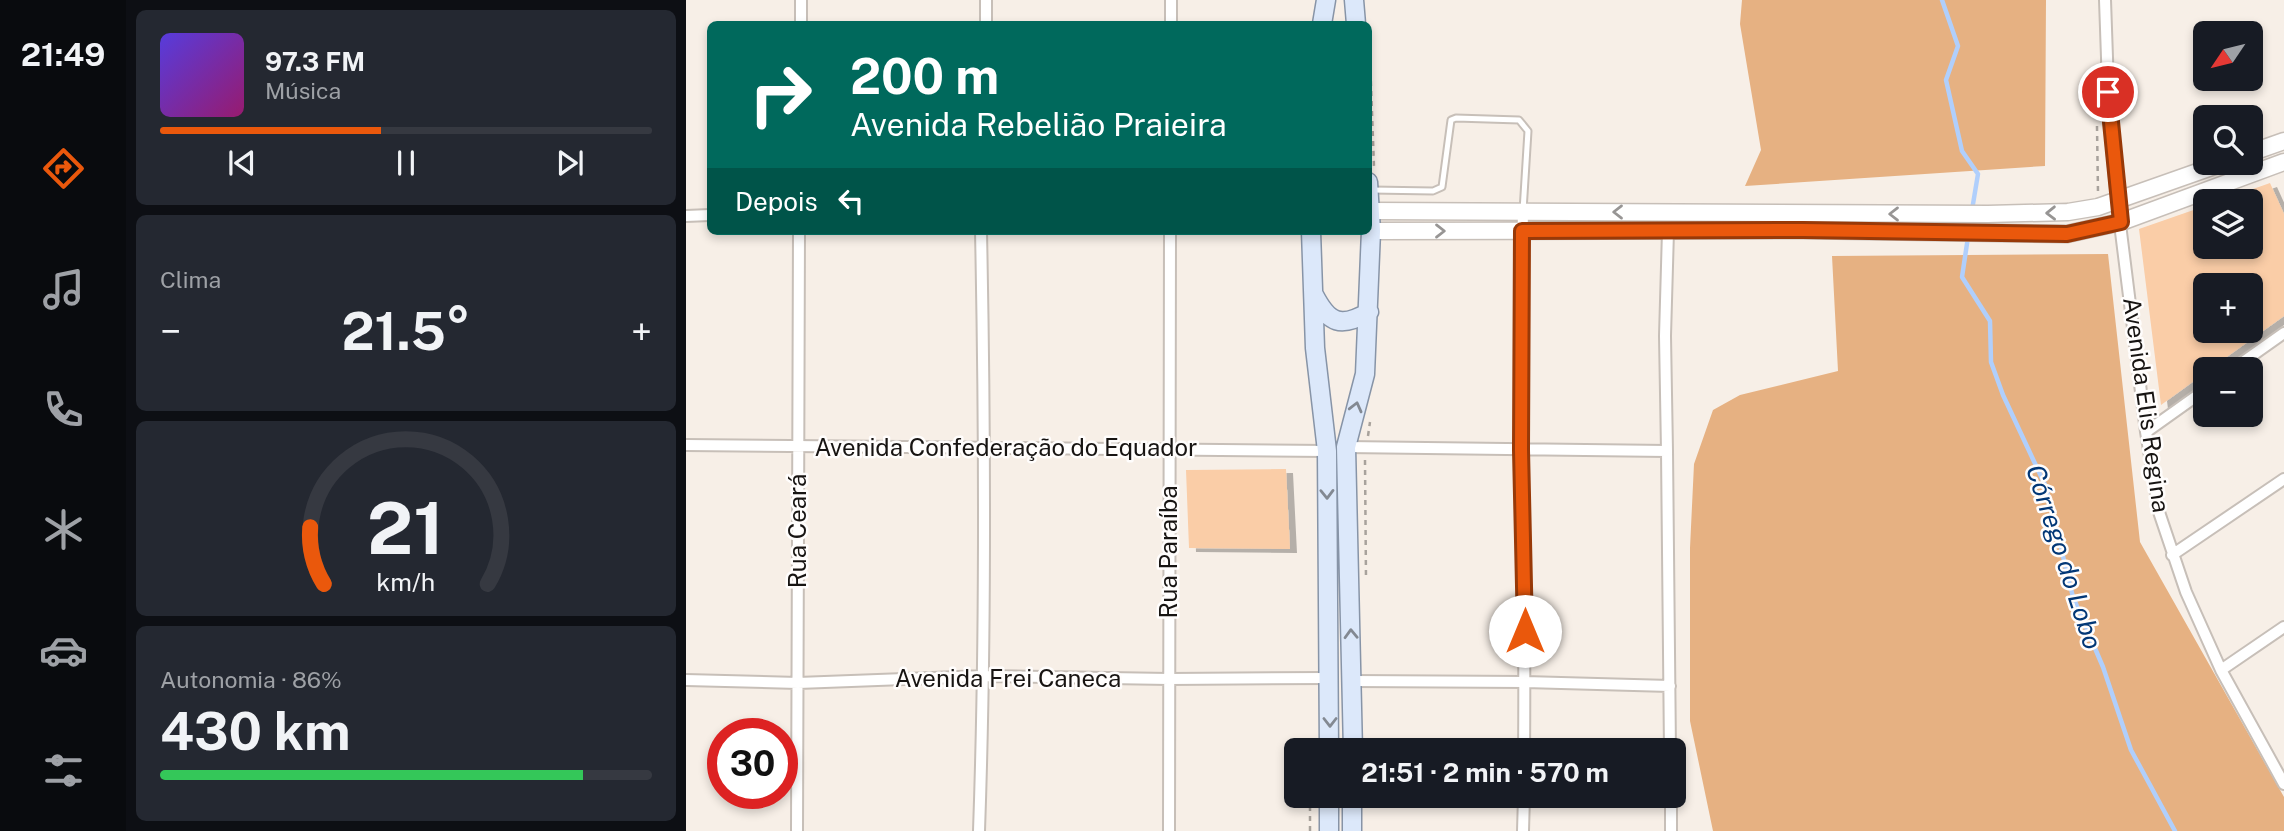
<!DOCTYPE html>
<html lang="pt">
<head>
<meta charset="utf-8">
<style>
	:root { --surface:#171b24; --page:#242831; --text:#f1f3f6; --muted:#9ea1a6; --line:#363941; --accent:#ea580c }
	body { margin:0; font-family:"Public Sans",sans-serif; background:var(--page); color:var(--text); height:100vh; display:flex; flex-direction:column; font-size:26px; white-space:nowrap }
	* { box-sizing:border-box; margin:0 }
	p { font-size:23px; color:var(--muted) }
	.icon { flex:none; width:38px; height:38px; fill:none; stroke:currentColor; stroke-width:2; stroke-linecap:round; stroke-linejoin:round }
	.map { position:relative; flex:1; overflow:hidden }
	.panel { display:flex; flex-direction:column; gap:10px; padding:10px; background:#0d0f14; width:560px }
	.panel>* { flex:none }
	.hud { position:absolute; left:21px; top:21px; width:665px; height:214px; border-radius:10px; box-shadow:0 4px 10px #0003; background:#00695c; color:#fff; overflow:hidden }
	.needle { width:46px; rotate:235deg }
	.tools { position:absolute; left:1507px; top:21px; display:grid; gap:14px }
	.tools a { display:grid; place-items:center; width:70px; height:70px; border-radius:10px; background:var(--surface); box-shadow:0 4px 10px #0003; font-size:35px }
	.speed { position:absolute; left:21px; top:718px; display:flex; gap:14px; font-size:35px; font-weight:700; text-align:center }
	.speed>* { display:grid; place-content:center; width:91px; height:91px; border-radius:50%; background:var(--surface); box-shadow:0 4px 10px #0003; line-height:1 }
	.speed .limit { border:10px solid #d22; background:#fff; color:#111 }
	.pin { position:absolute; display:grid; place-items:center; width:60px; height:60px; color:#fff; margin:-30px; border:4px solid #fff; border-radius:50%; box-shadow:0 2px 7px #0007 }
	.me { position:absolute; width:77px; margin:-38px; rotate:0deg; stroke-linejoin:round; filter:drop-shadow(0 0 5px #0008) }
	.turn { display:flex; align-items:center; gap:24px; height:147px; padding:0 28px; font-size:32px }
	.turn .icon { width:91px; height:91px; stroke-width:2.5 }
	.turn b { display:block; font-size:49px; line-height:60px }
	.then { display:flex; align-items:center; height:66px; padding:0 28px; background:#0003; gap:14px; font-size:26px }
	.big { font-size:52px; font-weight:700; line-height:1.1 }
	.panel .widget { flex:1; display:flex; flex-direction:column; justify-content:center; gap:10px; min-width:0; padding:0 24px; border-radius:10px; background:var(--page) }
	.panel .dial { align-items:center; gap:0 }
	.dial svg { height:182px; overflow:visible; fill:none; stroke:var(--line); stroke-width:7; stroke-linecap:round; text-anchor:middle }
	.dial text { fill:var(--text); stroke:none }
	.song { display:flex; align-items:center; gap:21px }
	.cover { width:84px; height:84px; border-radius:10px; background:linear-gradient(135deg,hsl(250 70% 55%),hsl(320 70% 35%)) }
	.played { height:7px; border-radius:4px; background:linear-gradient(90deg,var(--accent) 45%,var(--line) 45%) }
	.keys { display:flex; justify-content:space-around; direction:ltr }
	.heat { display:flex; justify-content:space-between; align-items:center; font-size:38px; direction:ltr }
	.charge { height:10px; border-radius:5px; background:linear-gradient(90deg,#34c759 86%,var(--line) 0) }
	.trip { position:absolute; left:598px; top:738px; width:402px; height:70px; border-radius:10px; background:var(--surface); box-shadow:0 4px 10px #0003; font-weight:700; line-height:70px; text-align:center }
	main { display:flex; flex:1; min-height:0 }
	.dock { display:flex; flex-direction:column; width:126px; justify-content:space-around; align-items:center; background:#090b0e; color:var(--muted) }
	.dock .icon { width:49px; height:49px }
	.dock .selected { color:var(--accent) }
	.dock b { font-size:32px; color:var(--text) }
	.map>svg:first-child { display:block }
</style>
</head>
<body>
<main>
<nav class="dock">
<b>21:49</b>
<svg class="icon selected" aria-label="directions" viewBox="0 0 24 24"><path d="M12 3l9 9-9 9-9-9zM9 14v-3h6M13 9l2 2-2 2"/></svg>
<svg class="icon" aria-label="music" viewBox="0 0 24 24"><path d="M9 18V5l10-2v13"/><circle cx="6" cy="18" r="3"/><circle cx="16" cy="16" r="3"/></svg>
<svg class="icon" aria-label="phone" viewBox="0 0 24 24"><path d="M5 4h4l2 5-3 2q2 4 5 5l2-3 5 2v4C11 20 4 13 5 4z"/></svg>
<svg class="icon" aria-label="climate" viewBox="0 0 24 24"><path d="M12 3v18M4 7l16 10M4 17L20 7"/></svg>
<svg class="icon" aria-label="car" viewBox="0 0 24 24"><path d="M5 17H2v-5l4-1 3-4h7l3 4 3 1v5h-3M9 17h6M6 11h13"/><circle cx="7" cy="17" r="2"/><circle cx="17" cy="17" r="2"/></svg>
<svg class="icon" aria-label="filters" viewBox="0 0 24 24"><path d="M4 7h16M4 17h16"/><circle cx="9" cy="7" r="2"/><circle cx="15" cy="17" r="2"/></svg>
</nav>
<section class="panel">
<div class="widget">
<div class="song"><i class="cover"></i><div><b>97.3 FM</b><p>Música</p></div></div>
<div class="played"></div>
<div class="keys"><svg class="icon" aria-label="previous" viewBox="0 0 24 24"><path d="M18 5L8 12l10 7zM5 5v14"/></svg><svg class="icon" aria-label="pause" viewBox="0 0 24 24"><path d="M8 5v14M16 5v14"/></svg><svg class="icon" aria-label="next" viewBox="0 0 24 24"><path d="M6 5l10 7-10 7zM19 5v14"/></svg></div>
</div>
<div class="widget"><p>Clima</p>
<div class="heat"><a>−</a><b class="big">21.5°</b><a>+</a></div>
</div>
<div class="widget dial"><svg viewBox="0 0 100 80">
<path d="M14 69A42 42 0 1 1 86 69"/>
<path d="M14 69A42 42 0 0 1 8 44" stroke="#ea580c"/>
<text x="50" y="56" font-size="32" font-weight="700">21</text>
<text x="50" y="72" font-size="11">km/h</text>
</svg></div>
<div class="widget"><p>Autonomia · 86%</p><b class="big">430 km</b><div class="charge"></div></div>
</section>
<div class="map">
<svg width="1598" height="831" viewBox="0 0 1598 831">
	<defs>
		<filter id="shadow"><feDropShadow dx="7" dy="4" stdDeviation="0" flood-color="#0004"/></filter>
	</defs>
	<rect width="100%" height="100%" fill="#f7efe7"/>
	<path fill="#e6b182" d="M1056,0h304l-1,166 -300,20 16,-36 -21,-126z
		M1422,254l32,288 144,255v34h-571l-23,-110v-173l4,-84 19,-54 27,-15 98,-24 -6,-115z"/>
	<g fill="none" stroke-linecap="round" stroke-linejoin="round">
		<path stroke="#b0cffc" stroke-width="4.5" d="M1256,0l16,46 -12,34 16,71 16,23 -9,54
			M1282,237l-6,40 28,44 1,41 12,33 43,92 27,110 30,70 28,83 44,81"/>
	</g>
	<path fill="#facda7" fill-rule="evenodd" filter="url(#shadow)" d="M1584,183l14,31v102l-74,53h-5v4l-44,32 -22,-176 66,-23v41h45v-46l-28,-1zM1519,285h45v46h-45z
		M600,469l4,80 -101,-1 -3,-78z"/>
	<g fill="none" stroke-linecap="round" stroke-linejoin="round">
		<g stroke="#c7bfb8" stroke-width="9">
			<path id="lane" d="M686,190l61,1 9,-4 9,-67 5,-2 63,2 9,11 -5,80"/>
		</g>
		<g stroke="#c7bfb8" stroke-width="14">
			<path id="street" d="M1419,0l4,115 8,85 29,232 13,80 27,80 35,78 63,114
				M115,24v-24
				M300,24v-24
				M485,24v-24
				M837,211c-4,180 3,360 1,540
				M0,216l24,-1
				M1547,369l51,-36
				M1460,432l59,-42
				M0,445l641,6
				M660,447l321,4 -2,-115 3,-105
				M981,451l3,300
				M1486,555l112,-76
				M1535,670l63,-43
				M0,680l112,3 186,-7 185,3 161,-1
				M667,681l172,1 145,4
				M985,796v35
				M111,831l2,-600
				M293,831c7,-200 6,-400 2,-600
				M483,831l1,-600
				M837,831l1,-35"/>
		</g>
		<g stroke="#c7bfb8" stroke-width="19">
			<path id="secondary" d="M1564,153l34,-12
				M685,211l617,3 80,-2 30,-5 125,-44
				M685,231l432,-1 264,4 54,-12 163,-60"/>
		</g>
		<g stroke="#8794a7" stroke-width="21">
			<path id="primary" d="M668,0l2,24
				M636,24l4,-24
				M625,231l4,117 12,103 2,300
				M628,295c15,29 27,33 55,17
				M667,751l-7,-304 19,-73 6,-143 -3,-49
				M643,831v-35
				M666,831v-35"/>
		</g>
		<path stroke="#a8a29c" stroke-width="2.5" stroke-dasharray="5 5" stroke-linecap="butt" d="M683,31l5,136
			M1411,126l1,67
			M682,436l2,-14
			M679,460l1,119
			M624,796v35"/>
		<use href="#lane" stroke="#fff" stroke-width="5"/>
		<use href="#street" stroke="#fff" stroke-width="10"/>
		<use href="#secondary" stroke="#fff" stroke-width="16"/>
		<use href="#primary" stroke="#dce8fa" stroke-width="18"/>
	</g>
	<defs><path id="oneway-chevron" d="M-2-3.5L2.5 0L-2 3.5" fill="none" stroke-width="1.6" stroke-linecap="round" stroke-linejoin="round" transform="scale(1.75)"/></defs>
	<g stroke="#979594">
		<use href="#oneway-chevron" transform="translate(932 212) rotate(-180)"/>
		<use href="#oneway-chevron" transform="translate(1365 213) rotate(179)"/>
		<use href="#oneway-chevron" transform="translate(1208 214) rotate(-180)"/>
		<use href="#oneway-chevron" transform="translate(754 231)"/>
	</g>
	<g stroke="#838992">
		<use href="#oneway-chevron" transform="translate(670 407) rotate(-76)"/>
		<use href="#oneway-chevron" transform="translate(641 494) rotate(89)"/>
		<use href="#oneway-chevron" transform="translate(665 634) rotate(-92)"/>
		<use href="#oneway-chevron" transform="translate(644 722) rotate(90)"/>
	</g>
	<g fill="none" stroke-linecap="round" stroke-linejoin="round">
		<g stroke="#983908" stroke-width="18">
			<path id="route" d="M839,631l-4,-181 1,-219 281,-1 264,4 54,-12 -13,-130"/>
		</g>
		<use href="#route" stroke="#ea580c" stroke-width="12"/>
	</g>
	<g text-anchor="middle" stroke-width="5" stroke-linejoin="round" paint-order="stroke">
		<g font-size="24" fill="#171412" stroke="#fffdfc">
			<text transform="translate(1460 405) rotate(82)" y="8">Avenida Elis Regina</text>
			<text x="320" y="456">Avenida Confederação do Equador</text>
			<text transform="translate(112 531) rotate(-90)" y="8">Rua Ceará</text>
			<text transform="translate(483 552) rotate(-90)" y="8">Rua Paraíba</text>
			<text x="322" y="687">Avenida Frei Caneca</text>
		</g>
		<g font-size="26" font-style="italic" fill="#023776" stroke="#fffdfc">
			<text transform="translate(1378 557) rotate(72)" y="9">Córrego do Lobo</text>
		</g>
	</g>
</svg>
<div class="tools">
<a><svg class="needle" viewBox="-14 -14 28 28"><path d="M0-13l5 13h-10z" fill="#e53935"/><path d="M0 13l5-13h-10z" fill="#9ea1a6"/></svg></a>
<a><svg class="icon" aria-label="search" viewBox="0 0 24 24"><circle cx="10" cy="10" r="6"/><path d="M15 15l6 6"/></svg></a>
<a><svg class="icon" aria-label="layers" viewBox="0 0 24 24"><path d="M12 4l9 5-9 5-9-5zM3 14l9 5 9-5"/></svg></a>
<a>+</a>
<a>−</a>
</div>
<div class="speed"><div class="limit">30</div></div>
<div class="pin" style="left:1422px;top:92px;background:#d93025"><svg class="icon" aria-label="arrive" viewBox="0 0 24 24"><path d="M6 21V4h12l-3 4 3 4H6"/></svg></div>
<svg class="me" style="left:839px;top:631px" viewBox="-20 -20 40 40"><circle r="19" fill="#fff"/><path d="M0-13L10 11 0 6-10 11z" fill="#ea580c"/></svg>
<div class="trip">21:51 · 2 min · 570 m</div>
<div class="hud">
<div class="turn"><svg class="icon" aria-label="right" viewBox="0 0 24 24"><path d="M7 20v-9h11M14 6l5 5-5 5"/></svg><div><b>200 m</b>Avenida Rebelião Praieira</div></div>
<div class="then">Depois<svg class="icon" aria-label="left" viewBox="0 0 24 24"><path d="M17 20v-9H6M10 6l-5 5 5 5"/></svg></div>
</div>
</div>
</main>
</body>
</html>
